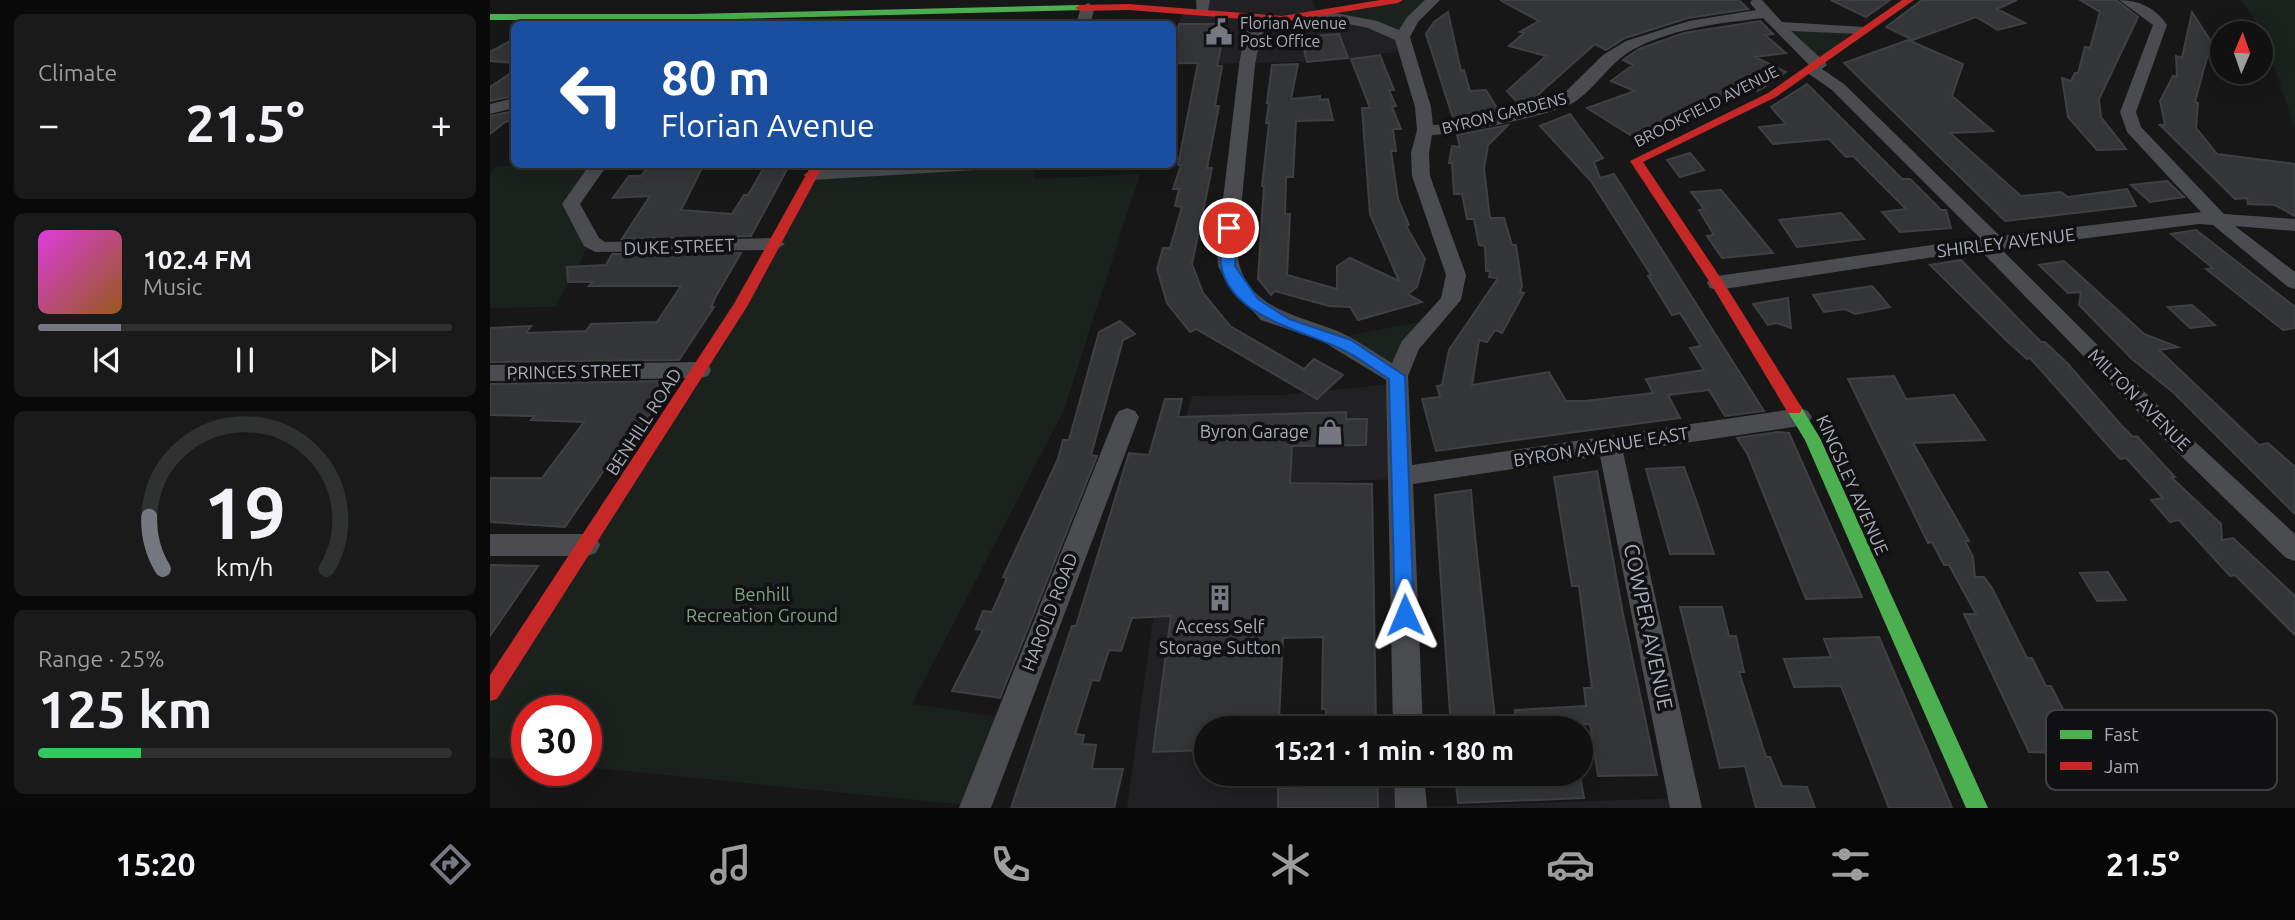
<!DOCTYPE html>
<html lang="en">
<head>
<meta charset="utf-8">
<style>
	:root { --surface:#111; --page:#1a1a1a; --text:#f1f3f6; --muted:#9c9d9f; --line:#303131; --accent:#757880 }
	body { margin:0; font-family:Ubuntu,sans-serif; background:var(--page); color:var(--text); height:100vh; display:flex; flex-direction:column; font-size:26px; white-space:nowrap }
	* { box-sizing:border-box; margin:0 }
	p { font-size:23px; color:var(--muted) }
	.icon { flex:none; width:38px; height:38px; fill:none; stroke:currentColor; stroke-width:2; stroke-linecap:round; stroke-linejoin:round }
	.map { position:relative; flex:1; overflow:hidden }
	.sheet { display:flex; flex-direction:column; gap:14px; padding:14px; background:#090909; width:490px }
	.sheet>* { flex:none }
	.top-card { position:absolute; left:21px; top:21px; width:665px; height:147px; border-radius:10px; box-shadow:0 4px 18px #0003,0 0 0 2px var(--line); background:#1a4fa0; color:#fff; overflow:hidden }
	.needle { width:46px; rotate:2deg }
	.tools { position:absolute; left:1720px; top:21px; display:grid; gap:14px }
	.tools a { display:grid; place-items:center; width:63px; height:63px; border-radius:50%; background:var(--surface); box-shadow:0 4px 18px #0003,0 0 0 2px var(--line); font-size:35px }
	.speed { position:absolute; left:21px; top:695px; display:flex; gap:14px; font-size:35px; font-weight:700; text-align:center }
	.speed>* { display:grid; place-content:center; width:91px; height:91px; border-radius:50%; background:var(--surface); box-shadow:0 4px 18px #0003,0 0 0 2px var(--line); line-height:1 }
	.speed .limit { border:10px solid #d22; background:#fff; color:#111 }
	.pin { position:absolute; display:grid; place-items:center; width:60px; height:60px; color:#fff; margin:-30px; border:4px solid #fff; border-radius:50%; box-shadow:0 2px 7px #0007 }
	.me { position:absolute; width:77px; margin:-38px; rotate:359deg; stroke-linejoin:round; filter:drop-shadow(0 0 5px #0008) }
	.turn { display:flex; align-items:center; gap:24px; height:147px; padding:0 35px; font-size:32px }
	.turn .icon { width:91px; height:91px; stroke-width:2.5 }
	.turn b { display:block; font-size:49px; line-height:60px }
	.big { font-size:52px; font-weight:700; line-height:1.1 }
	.sheet .card { flex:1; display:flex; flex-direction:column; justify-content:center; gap:10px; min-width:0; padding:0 24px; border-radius:10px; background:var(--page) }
	.sheet .dial { align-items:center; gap:0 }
	.dial svg { height:182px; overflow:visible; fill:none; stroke:var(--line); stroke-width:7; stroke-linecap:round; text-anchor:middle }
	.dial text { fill:var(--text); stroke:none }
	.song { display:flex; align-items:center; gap:21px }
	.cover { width:84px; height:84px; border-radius:10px; background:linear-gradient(135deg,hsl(300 70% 55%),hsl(30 70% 35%)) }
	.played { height:7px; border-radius:4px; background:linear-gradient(90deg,var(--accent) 20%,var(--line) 20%) }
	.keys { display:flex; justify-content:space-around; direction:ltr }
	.heat { display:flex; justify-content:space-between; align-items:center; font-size:38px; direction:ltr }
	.charge { height:10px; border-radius:5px; background:linear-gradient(90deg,#34c759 25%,var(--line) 0) }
	.trip { position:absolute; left:704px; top:716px; width:399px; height:70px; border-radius:35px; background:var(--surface); box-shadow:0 4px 18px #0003,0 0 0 2px var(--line); font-weight:700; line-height:70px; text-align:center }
	.tab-bar { display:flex; height:112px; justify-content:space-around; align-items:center; background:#070707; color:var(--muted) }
	.tab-bar .icon { width:49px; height:49px }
	.tab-bar .active { color:var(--accent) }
	.tab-bar b { font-size:32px; color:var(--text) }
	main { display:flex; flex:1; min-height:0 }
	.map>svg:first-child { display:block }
</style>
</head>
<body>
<main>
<section class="sheet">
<div class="card"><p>Climate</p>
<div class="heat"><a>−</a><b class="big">21.5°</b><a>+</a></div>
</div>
<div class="card">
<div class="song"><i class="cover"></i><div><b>102.4 FM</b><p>Music</p></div></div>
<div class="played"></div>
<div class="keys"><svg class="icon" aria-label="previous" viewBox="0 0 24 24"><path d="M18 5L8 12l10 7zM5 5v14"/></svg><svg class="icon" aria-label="pause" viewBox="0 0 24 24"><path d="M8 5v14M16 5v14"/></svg><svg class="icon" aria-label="next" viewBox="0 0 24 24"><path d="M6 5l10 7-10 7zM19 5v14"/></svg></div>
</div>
<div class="card dial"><svg viewBox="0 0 100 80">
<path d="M14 69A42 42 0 1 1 86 69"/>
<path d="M14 69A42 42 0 0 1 8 46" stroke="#757880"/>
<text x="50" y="56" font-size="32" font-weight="700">19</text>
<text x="50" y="72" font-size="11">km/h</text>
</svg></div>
<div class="card"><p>Range · 25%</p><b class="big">125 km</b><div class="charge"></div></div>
</section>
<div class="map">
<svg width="1805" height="808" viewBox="0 0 1805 808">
	<rect width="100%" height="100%" fill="#171717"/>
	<path fill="#212124" d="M716,0h106l10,20 45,7 28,11 3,14 -65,9 -160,4 -1,-20 11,-34 21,3z
		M901,384l8,95 -107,4 -13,245h-73v46h71v13l133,1 2,19 272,-9 2,10h-559l49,-357 16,-55 91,-1z"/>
	<path fill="#1b211c" d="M915,0h25l-29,34 -74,-21z
		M1750,0h55v129c-12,-34 -32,-107 -55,-129z
		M1292,27l71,5 -35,30z
		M502,164l43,1 -2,14 107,-5 -76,236 -152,294 97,14 -34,88 -389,-39v-57h-59v51l-37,-4v-65l322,-517z
		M109,165l-28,39 20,38 -36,65 -65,1v-135l6,-7z
		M939,320l-34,50 -55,-33z"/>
	<path fill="#343537" stroke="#3f4043" stroke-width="2" d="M1010,0h239l9,9 -60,9 -63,20 -19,12 -11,-6 -46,41 -2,-2 1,2 -17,17 -11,3 -13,-14 39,-35 -37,-10 15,-13 -4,-1 19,-11z
		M1341,0h59l-24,17z
		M1432,0h95l-20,9 28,14 -27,7 -22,-13 -63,23 -27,-13z
		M1590,0h36l22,17 -39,82 2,18 25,32 -29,1 -29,-33 -6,-39 9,3 4,-8h3l7,-26 5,1 10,-36z
		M958,12l13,59 3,-1 6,21 16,-1 13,21 -45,10 -28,-87 8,-12z
		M1702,12l29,45h-14l-12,45 3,1 -2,25 21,26 78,10v52l-20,-11 -27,-1 -1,-6 -12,1 -75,-74h5l-5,-24 13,-25 4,1 -1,-21 6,2z
		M1270,21l13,13 -8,1 21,18 -31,4 31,15 -23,16 -6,3 -7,-8 -51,28 -64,27 -48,-30 48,-17 -24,-10 22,-16 -10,-5 16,-11 45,-16z
		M689,24h47l-9,42h5l-7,40h4l-12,62h5l-20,96 11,29 27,33 74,43 10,-10 29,16 -26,24 -121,-70 -6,3 -23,-29 -10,-34 6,-21h7l12,-41 -7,-1 4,-17h-6l8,-24h-3l20,-102h-26z
		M849,34l9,24 -41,4 -6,-25z
		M24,39v24l-24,-2v-9z
		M1418,40l55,24 -11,32 41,35 -43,2 71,63 40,-4 7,5 59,-8 9,17 -131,15 -161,-158z
		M890,55l14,35h-5l7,16 -4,1 9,22h-8l3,22h-5l7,48 11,26 -3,1 19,33 -8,28 -9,7 14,8 -64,18 -8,-13 -21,-1 -54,-15 -4,4 -13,-16 6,-93h-2l7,-63h-3l3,-20h-2l5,-38 26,-1 -7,35 29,-3v4l8,-1 5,21 -37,1 -3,56h-7l-1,37h5l-3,61 50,14v-23l13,-8 49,23 -29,-67 -8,-106h8l-19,-49z
		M24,71v25l-24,5v-14z
		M1317,84l95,95h8l31,31h5l5,18 -51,4 -18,-20 24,-3 -53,-53 -7,1 -17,-18 -56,5 -14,-17 27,-3 -15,-17z
		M24,111v9l-9,2 -15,12v-18z
		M1080,114l33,44 -9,4 6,16 14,-4 150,237 -39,5 -16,-26 -41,5 12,23 -244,33 -14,-52 18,-2 -3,-11 5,-1 7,-35 49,-72 -9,-1 1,-6h-4l-1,-25 -6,-1 -5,-26h-7l-5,-25h-8l-2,-31h-3l3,-17 8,1 -3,-12 51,-10 -20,20 -4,24 6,49h14l8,27h4l6,41 -2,6 4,1 -22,40 -7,-3 -8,12 -8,-2 -7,45 77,-13 17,29h19l68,-8 -7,-14 58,-9 -14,-22 11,-2 -21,-33 -8,2 -24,-39 3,-1 -60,-94 -51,-55z
		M1200,153l14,17 -24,7 -13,-17z
		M160,164h54l-23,46 51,4 12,-19h4l18,-31h24l-39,72 -129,3 28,-43 -37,2 16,-22h12z
		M1677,181l17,16 -34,5 -19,-17z
		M1231,190l52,63 -51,5 -15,-22 7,-1 -15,-25 5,-1 -13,-17z
		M1351,213l23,26 -67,8 -18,-27z
		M1706,230l99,77v21l-12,2 -77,-61 7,-1 -42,-34z
		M251,253l-25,43 -5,11h3l-35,53 -189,2v-34l41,-2 -5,7 60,-2 5,-7 66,-2 24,-36h-92l4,-4h-25l-1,-15 39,-2 6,-11z
		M1471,260l80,82h4l23,22 52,60 13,13 4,-1 38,41h-4l50,47 1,16 11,-2 62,58v39l-60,-60 -5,1 -51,-56 -9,2 -19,-22 12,-2 -37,-40 -6,1 -90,-101 -3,1 -20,-18 -77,-76z
		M1574,261l80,73 34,13 -19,3 100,95 9,-2 27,24v47l-121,-121 -42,-34 -53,-54 2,-13 -13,1 -29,-28z
		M1382,286l18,21 -35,7 -10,-5 -21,3 -11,-17z
		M1298,298l3,30 -14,-5 -9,2 -15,-21z
		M1702,305l23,20 -25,3 -22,-21z
		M630,321l15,13 -12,6 -32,115 6,1 -97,242 -48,-7 31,-61 -7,-1 7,-18 9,1 15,-34 -4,-1 55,-118 5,-19h6l30,-108z
		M1404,376l12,23 48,-4 31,45 -72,3 56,98h-4l8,16 2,20h9l8,11 35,70h5l14,28h5l19,37h24l17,32 -82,-3 -65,-138h12l-27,-49h-5l-12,-23 -4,1 -80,-164z
		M175,381l-1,3h6l-40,60h-8l-57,83 -75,-5v-44h52l42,-56 -53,-2 4,-4 -45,-1v-31z
		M675,399h17l-4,18 168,-5v7h21l-1,26 -74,1 -2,37 82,1 4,244h-50v-19h-4l1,-72 -40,1 -4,82h-3v8h-70v22l-53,2 18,-136 -39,2 -11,33 -12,-1 -10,31 -7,-1 -17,54 9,1 -2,9 14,1 -4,24h31l-9,39h-103l61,-182h4l53,-173 20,2z
		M1288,432l11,1 73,164 -56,2 -59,-146 -10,-15z
		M1194,467l12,33 18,54h-44l-24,-85z
		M1107,471l26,143 34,161 -59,1 -8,-52 -74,1 -1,-15 71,-4 -2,-18h8l-13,-102h-7l-18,-109z
		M981,490l4,46 21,192h-45l-16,-233z
		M0,565l48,1 -48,70z
		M1618,572l18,28 -29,1 -17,-28z
		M1190,607h42l7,29h7l8,36h-5l27,85h4l12,29 25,1 8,21h-59l-11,-42 -25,2z
		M1389,637l63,147 10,24h-63l-48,-122 -47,1 -10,-28 47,-2 -7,-18z
		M835,774h52l1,34h-100v-20l47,-1z
		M965,774l125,2 4,22 -126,5z"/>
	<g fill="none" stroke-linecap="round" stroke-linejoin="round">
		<path fill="#4b4c50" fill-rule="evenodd" d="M706,0h14l-3,15h-10z
			M935,0h15l-22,22 -8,15 21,70 2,18 23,-1 103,-26 44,-43 23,-14 63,-20 67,-11 -6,-7 2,-3h10l20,22 82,5 2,3 -7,4 -68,-3 34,31 2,3 -5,4 22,15 156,152 201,-24 -74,-80 -7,-20 33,-87 -34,-25c20,0 37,8 48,25l-31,87 5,15 83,87 71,5v12l-60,-5 60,46v17l-7,-2 -75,-62 -14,-1 -198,25 190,189 104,96v27l-9,-3 -111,-108 -195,-200 -263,40 -7,-2 -3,-5 3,-5 7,-2 263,-38 -148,-148 -26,-18 -2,-3 5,-4 -46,-47c-42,5 -87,10 -125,29 -28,13 -40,40 -65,56 -20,12 -115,31 -141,32l-3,18 1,23 36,99 -5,25 -42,49 -11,27 4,89 388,-57 8,3 4,6 -4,6 -8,3 -177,26 79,356h-32l-70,-352 -187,28 10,244h-30l-7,-348 -64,-39 -61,-21 -34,-37 -9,-17 -1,-16 22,-185c3,-15 7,-46 23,-50l7,4 -10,24 -4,22 -18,185c4,56 56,64 98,80 20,8 38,22 57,33l10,-22 39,-43 5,-23 -34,-99 -1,-23 6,-23 -2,-23 -20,-67 -27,-12 -49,-10 -7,-4 7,-4 58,11 22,9 8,-13z
			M598,3l7,4 -5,17h-14l5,-17z
			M24,98v10l-24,6v-10z
			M100,164h18l-28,40 19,34 6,4 170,-4 10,6 -10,6 -180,2 -11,-6 -22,-42z
			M406,164h105l-9,5 -180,11 -9,-5 9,-5z
			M210,362l8,2 3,6 -3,6 -8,2 -210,3v-16z
			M637,408l8,3 4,6 -148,391h-32l156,-391 4,-6z
			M0,534h97l9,3 4,8 -4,8 -9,3h-97z
			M904,774h30l3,34h-32z"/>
		<path fill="#4caf50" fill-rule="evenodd" d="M590,5l4,1v4l-391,10h-203v-6h203z
			M1304,403l6,2 20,33 168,370h-22l-161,-368 -19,-31z"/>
		<path fill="#c62828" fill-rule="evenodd" d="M890,0h23l-5,3 -116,19 -153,-12 -49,1 -5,-3 5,-3 49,-1 153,12z
			M1412,0h12l-138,97 -133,65 79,118 78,125 2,4 -2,4h-12l-77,-129 -81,-123 138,-68z
			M322,164h12l-76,141 -251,394 -7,2v-26l244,-371z"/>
	</g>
	<path fill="#1a73e8" stroke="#114b97" stroke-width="2" d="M739,224l7,4 -1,38 23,33 31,20 62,21 54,36 9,239 -3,6h-13l-3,-6 -6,-236c-16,-10 -32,-23 -50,-31 -37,-18 -109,-31 -118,-83 -2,-11 1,-26 1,-37z"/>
	<defs>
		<g id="civic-bare" transform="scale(2.1)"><path d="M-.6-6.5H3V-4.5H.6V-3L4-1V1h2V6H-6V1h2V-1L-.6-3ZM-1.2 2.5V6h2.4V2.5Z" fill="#757880" stroke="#111113" stroke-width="2.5" paint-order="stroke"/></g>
		<g id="shop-bare" transform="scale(2.1)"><path d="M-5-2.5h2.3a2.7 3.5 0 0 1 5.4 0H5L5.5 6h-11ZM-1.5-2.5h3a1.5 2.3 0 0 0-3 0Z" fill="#757880" stroke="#111113" stroke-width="2.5" paint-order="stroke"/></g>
		<g id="building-bare" transform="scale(2.1)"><path d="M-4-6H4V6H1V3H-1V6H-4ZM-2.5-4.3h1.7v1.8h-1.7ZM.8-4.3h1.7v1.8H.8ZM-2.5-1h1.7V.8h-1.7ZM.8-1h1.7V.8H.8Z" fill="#757880" stroke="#111113" stroke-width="2.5" paint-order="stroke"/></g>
	</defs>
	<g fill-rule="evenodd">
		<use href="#civic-bare" x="729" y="32"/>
		<use href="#shop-bare" x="840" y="432"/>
		<use href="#building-bare" x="730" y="598"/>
	</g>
	<g text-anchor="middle" stroke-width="7" stroke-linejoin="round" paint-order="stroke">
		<g font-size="16" fill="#a8adb8" stroke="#111113" text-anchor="start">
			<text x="750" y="29">Florian Avenue<tspan x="750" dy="18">Post Office</tspan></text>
		</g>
		<g font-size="16" fill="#a8adb8" stroke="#111113">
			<text transform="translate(1216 106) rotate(-27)" y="6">BROOKFIELD AVENUE</text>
			<text transform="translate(1014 113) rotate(-14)" y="6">BYRON GARDENS</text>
		</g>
		<g font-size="18" fill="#a8adb8" stroke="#111113">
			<text transform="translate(1516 243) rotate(-7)" y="6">SHIRLEY AVENUE</text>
			<text transform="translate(189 247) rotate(-2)" y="6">DUKE STREET</text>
			<text transform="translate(84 372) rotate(-1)" y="6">PRINCES STREET</text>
			<text transform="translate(1649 400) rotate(45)" y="6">MILTON AVENUE</text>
			<text transform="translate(154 422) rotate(-57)" y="6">BENHILL ROAD</text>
			<text transform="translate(1111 447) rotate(-9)" y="6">BYRON AVENUE EAST</text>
			<text transform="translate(1362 485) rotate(66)" y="6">KINGSLEY AVENUE</text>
			<text transform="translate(560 612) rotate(-69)" y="6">HAROLD ROAD</text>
		</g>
		<g font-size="18" fill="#a8adb8" stroke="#111113" text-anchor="end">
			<text x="819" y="438">Byron Garage</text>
			<text x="730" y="633" text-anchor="middle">Access Self<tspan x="730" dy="21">Storage Sutton</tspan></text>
		</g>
		<g font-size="18" fill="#7fa381" stroke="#111113">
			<text x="272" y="601">Benhill<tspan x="272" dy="21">Recreation Ground</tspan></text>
		</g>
		<g font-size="21" fill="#a8adb8" stroke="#111113">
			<text transform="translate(1158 627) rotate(78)" y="7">COWPER AVENUE</text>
		</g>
	</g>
	<rect x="1556" y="710" width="231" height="80" rx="10" fill="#111113" stroke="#3e4045" stroke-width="2"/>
	<rect x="1570" y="730" width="32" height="9" fill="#4caf50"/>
	<rect x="1570" y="762" width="32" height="8" fill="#c62828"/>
	<g font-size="19" fill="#a8adb8">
		<text x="1614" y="741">Fast</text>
		<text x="1614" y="773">Jam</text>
	</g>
</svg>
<div class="tools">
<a><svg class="needle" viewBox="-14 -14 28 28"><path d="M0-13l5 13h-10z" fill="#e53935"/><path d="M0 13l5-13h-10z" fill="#9c9d9f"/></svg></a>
</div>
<div class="speed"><div class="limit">30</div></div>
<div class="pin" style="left:739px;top:228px;background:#d93025"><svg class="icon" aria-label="arrive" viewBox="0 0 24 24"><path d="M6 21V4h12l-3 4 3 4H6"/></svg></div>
<svg class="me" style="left:915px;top:615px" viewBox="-20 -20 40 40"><path d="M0-17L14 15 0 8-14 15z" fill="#1a73e8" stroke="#fff" stroke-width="4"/></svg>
<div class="trip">15:21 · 1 min · 180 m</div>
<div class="top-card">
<div class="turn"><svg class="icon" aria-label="left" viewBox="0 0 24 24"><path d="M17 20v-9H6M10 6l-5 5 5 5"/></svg><div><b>80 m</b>Florian Avenue</div></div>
</div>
</div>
</main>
<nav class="tab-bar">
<b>15:20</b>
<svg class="icon active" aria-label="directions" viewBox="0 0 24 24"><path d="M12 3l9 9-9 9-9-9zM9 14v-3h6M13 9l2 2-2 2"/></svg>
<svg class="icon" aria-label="music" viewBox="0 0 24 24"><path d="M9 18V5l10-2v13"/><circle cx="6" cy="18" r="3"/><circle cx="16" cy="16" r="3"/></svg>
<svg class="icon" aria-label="phone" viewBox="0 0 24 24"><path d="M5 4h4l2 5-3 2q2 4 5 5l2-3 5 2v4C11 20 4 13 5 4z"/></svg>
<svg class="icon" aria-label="climate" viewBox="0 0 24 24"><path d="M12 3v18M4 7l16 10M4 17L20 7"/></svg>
<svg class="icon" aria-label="car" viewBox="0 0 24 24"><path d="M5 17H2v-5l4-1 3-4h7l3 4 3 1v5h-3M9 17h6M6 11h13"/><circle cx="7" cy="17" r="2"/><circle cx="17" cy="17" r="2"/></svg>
<svg class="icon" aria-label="filters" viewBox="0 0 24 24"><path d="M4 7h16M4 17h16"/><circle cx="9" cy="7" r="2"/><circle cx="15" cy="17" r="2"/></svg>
<b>21.5°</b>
</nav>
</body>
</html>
